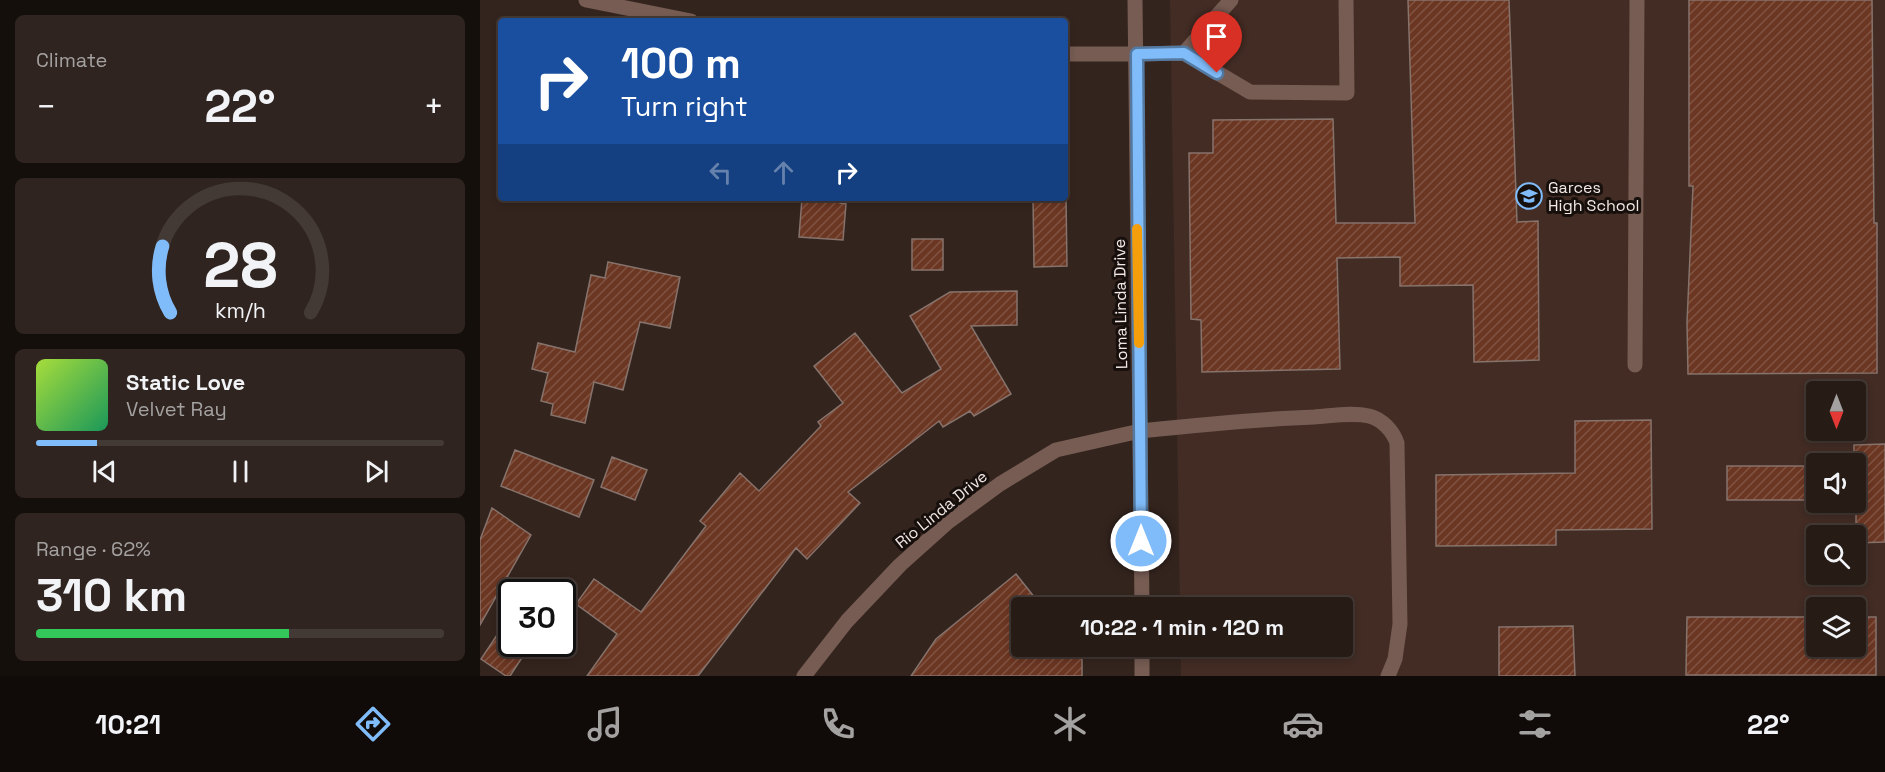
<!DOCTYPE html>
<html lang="en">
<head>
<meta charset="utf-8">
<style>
	:root { --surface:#271b16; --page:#2f241f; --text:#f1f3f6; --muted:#a4a1a1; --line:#433935; --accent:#81bcfa }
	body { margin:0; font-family:"Space Grotesk",sans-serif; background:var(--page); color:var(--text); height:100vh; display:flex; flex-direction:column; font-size:22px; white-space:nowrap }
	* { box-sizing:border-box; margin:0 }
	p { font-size:20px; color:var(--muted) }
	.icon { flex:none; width:33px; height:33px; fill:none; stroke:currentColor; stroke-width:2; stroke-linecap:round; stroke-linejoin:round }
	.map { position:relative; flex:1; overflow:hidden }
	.side { display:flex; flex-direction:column; gap:15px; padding:15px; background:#150f0c; width:480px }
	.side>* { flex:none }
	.guide { position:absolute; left:18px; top:18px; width:570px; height:183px; border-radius:6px; box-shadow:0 3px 9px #0003,0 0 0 2px var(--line); background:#1a4fa0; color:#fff; overflow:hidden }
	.needle { width:39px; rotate:180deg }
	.tools { position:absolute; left:1326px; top:381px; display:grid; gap:12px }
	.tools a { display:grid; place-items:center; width:60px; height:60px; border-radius:6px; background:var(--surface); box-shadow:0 3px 9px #0003,0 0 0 2px var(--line); font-size:30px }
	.speed { position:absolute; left:18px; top:579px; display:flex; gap:12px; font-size:30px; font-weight:700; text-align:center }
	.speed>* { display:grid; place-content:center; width:78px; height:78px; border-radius:50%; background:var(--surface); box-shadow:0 3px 9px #0003,0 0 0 2px var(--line); line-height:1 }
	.speed .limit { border:3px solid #111; border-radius:9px; background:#fff; color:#111 }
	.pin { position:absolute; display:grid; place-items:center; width:51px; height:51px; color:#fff; margin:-62px -26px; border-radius:50% 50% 50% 0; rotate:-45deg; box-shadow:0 0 6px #0007 }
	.pin .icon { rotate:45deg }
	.me { position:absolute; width:66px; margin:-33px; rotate:0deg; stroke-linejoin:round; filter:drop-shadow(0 0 4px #0008) }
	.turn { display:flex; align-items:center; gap:21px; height:126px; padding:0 24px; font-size:27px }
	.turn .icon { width:78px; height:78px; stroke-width:2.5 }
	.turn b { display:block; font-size:42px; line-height:51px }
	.lanes { display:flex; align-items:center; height:57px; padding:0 24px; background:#0003; justify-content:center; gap:30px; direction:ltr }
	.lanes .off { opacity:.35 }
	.big { font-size:45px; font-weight:700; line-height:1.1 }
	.side .widget { flex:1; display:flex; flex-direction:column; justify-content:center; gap:9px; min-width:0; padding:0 21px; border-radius:9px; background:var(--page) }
	.side .dial { align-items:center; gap:0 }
	.dial svg { height:156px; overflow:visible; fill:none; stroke:var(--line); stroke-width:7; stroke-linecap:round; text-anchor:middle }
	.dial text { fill:var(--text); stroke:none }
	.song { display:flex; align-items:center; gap:18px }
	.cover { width:72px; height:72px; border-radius:9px; background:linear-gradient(135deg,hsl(80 70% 55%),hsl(150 70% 35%)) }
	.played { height:6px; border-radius:3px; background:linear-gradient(90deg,var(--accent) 15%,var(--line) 15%) }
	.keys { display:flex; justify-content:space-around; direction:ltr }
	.heat { display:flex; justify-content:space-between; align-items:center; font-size:33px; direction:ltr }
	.charge { height:9px; border-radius:4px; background:linear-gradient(90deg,#34c759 62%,var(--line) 0) }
	.trip { position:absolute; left:531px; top:597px; width:342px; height:60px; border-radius:6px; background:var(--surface); box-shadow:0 3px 9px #0003,0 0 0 2px var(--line); font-weight:700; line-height:60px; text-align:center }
	.tabs { display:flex; height:96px; justify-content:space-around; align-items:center; background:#100b09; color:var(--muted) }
	.tabs .icon { width:42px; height:42px }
	.tabs .selected { color:var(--accent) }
	.tabs b { font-size:27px; color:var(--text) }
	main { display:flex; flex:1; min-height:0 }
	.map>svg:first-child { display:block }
</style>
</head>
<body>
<main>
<section class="side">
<div class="widget"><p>Climate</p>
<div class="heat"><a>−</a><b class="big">22°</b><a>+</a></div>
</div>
<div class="widget dial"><svg viewBox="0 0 100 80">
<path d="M14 69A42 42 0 1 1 86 69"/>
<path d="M14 69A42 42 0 0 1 10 35" stroke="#81bcfa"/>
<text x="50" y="56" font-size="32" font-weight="700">28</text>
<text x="50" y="72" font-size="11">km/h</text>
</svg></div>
<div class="widget">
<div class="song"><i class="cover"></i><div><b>Static Love</b><p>Velvet Ray</p></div></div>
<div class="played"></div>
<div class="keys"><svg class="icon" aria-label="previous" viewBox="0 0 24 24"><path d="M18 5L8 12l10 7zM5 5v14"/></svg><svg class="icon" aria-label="pause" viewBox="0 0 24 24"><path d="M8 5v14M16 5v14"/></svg><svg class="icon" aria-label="next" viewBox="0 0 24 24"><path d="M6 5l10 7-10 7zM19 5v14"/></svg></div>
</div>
<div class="widget"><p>Range · 62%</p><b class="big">310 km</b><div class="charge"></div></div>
</section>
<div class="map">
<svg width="1405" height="676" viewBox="0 0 1405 676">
	<defs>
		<pattern id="building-hatch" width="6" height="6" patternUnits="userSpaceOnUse" patternTransform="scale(1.5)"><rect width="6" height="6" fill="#6b3622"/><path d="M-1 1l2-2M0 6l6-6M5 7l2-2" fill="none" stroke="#815342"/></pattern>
	</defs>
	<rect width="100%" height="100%" fill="#34241e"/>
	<path fill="#422c24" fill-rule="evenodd" d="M690,0h715v676h-704v-29l161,-1v-38l-162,-1zM1336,392h40v38h-40zM1336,464h40v38h-40zM1336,536h40v38h-40zM1336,608h40v38h-40z"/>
	<path fill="url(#building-hatch)" stroke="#86736c" stroke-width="1.5" d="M928,0h101l8,222 21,-1 1,139 -65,2 -1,-77 -73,1v-29l-63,1 3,111 -138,3 -1,-52 -10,-1 -2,-166h24v-33l120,-1 3,104h79z
		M1209,0h183l2,223h3v150l-189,1 -1,-51 6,-137h-4z
		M322,198h38v5l6,1 -3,36 -44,-3z
		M553,198h33l1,68 -33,1z
		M432,239h31v31h-31z
		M128,262l72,15 -10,51 -30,-6 -17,68 -29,-8 -9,41 -34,-8 2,-11 -12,-3 7,-28 -16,-4 6,-26 37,9 16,-77 14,3z
		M537,291v34l-46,1 40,68 -37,22 -4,-5 -27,16 -4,-6 -91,71 12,11 -53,56 -11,-11 -98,128h-111l30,-42 -41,-30 18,-25 47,33 65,-86 -6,-5 40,-48 19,18 62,-65 -3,-4 25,-19 -29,-37 41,-33 47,60 39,-24 -31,-53 40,-24z
		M1171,420l1,109 -96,1v15l-120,1v-71l139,-2v-52z
		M1405,444v98l-29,1v-79h-2v-19z
		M35,450l79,30 -15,37 -78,-31z
		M132,457l35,13 -12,30 -34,-13z
		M1247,466h89v34h-89z
		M12,508l39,27 -51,90v-85z
		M536,574l27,34h-21v38h52l8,10v20h-171l25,-37z
		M1207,617h129v29h40v-29h20v58h-190z
		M1093,626l2,50h-76v-49z
		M17,635l28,18 -15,23h-4l-25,-17z"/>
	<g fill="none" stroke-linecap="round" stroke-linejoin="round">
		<path stroke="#765c53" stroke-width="15" d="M704,53l47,-53
			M657,54l47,-1 66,39 97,1 -1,-93
			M1155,365l2,-365
			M660,431c58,-6 116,-12 174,-14 17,-1 38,-5 55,-1 13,3 24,15 28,27l3,181 -5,35 -7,17"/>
		<path stroke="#765c53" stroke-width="15" d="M106,0l105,21
			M655,0l7,608
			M585,54h72
			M662,646v30
			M324,676l43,-55 53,-56 48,-43 52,-38 56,-34 84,-19"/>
	</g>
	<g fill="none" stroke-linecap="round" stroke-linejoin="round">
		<g stroke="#547aa2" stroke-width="15">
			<path id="route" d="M661,541l-4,-487 47,-1 33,20"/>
		</g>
		<use href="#route" stroke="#81bcfa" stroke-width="10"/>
		<path stroke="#f59e0b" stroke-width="10" d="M657,229l2,114"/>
	</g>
	<defs>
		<g id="school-ring" transform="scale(1.35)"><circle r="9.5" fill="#160f0c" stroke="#81bcfa" stroke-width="1.5"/><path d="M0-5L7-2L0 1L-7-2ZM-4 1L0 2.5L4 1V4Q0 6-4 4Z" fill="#81bcfa"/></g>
	</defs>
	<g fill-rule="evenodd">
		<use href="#school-ring" x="1049" y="196"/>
	</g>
	<g text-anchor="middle" stroke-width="6" stroke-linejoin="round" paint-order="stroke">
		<g font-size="16" fill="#f3e8e4" stroke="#160f0c" text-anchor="start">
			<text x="1068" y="193">Garces<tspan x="1068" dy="18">High School</tspan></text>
		</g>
		<g font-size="16" fill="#f3e8e4" stroke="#160f0c">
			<text transform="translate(640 304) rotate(-91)" y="6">Loma Linda Drive</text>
			<text transform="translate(461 509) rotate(-39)" y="6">Rio Linda Drive</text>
		</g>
	</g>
</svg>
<div class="tools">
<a><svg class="needle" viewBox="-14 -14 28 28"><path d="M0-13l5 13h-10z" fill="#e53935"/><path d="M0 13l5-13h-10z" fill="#a4a1a1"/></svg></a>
<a><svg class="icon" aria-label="sound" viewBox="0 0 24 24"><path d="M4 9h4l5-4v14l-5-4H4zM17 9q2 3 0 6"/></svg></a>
<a><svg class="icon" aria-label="search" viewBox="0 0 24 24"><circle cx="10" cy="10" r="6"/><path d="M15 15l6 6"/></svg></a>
<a><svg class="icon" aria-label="layers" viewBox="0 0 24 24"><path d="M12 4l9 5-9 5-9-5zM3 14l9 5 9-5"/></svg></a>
</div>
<div class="speed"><div class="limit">30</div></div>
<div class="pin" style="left:737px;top:73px;background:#d93025"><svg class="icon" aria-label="arrive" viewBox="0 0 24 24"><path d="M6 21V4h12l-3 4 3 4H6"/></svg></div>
<svg class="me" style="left:661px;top:541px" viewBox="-20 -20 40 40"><circle r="17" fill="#81bcfa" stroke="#fff" stroke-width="3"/><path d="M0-11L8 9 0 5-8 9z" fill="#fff"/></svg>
<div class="trip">10:22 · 1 min · 120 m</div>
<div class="guide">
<div class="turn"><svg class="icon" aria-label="right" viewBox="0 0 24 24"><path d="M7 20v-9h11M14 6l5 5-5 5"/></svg><div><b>100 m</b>Turn right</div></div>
<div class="lanes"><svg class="icon off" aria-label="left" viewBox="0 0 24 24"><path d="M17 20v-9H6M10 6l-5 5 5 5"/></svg><svg class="icon off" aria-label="ahead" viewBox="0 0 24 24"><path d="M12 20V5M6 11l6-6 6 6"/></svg><svg class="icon" aria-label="right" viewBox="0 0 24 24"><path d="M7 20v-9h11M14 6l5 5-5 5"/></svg></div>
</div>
</div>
</main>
<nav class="tabs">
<b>10:21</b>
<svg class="icon selected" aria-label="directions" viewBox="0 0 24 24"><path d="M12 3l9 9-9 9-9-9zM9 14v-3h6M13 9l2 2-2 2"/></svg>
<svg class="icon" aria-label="music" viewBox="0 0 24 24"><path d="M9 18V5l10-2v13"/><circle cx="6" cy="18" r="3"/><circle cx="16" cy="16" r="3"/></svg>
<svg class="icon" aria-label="phone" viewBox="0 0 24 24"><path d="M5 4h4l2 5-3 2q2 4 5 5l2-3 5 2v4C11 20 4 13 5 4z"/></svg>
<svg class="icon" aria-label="climate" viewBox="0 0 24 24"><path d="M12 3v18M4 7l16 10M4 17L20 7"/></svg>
<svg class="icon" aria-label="car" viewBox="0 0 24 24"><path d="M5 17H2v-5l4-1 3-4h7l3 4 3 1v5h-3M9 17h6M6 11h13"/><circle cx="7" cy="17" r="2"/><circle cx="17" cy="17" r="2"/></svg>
<svg class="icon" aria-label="filters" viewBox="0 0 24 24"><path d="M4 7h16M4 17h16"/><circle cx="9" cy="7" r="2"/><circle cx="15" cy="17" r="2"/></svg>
<b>22°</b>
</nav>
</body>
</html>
